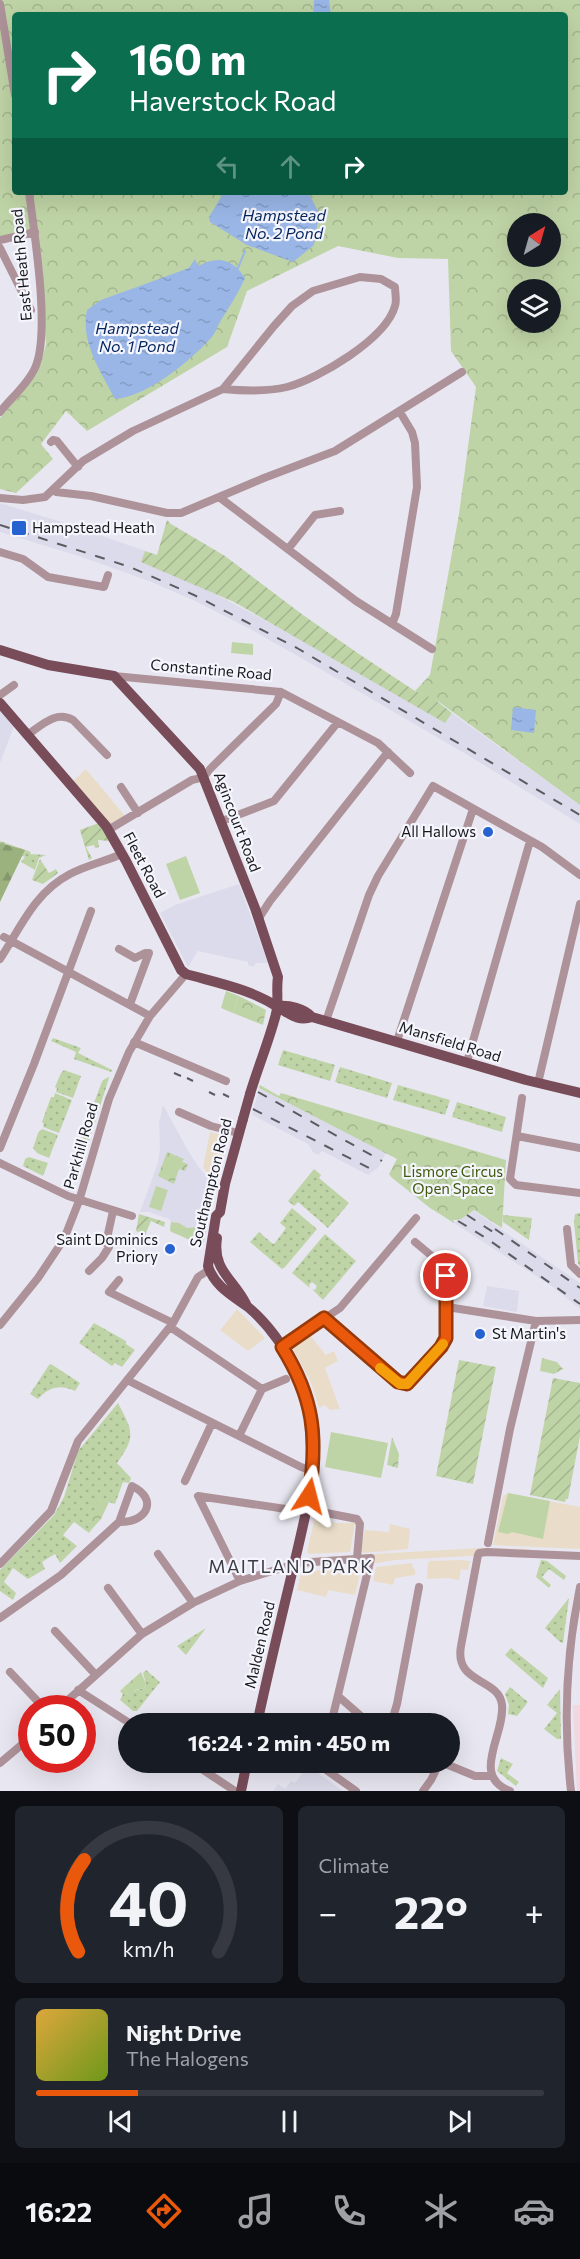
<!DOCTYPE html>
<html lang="en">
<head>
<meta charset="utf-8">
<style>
	:root { --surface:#171b24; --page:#20242c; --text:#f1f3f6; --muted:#9ea1a6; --line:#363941; --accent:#ea580c }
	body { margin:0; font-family:Commissioner,sans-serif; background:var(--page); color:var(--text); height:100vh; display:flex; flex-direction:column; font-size:22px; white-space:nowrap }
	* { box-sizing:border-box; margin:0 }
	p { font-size:20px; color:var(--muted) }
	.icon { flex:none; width:33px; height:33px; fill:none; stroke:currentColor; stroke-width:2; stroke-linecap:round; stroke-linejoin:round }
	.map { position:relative; height:1791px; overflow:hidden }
	.side { display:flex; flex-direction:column; gap:15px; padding:15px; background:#0d0f14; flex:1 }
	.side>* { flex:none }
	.top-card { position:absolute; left:12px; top:12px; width:556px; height:183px; border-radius:6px; box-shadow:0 6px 24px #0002; background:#0b6e4f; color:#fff; overflow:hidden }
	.needle { width:39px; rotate:37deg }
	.fabs { position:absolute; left:507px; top:213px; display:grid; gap:12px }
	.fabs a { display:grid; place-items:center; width:54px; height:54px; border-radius:50%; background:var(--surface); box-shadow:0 6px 24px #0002; font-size:30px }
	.speed { position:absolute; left:18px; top:1695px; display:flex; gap:12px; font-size:30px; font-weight:700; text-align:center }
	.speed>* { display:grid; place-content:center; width:78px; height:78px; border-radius:50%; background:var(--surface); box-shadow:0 6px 24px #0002; line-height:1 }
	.speed .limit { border:9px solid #d22; background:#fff; color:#111 }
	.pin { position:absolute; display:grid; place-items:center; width:51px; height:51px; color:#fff; margin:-26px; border:3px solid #fff; border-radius:50%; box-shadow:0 2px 6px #0007 }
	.me { position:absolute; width:66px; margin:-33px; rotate:9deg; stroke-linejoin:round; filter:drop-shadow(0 0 4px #0008) }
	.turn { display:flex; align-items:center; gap:21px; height:126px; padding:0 18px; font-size:27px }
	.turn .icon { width:78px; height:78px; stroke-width:2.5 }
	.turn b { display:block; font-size:42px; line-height:51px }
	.lanes { display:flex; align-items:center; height:57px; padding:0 18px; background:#0003; justify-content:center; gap:30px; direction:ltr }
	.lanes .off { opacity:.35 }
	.big { font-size:45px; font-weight:700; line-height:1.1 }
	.side .card { flex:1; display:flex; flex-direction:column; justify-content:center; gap:9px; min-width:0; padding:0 21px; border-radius:9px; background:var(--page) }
	.side .dial { align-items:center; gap:0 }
	.dial svg { height:156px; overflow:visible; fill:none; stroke:var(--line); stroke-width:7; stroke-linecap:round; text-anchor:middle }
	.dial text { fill:var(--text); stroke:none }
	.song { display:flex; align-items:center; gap:18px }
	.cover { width:72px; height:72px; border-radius:9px; background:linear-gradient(135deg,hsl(40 70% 55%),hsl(80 70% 35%)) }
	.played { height:6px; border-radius:3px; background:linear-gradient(90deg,var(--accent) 20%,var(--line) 20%) }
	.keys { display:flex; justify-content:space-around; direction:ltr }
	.heat { display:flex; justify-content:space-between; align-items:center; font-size:33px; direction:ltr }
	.side .tiles { flex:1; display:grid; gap:15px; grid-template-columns:1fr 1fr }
	.card:last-child { grid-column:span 2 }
	.trip { position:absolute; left:118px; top:1713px; width:342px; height:60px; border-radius:30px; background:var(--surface); box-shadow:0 6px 24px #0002; font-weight:700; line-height:60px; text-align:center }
	.menu { display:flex; height:96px; justify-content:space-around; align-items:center; background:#090b0e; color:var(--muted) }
	.menu .icon { width:42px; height:42px }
	.menu .active { color:var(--accent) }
	.menu b { font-size:27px; color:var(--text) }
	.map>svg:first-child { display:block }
</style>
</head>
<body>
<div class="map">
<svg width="580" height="1791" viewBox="0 0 580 1791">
	<defs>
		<pattern id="grass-dots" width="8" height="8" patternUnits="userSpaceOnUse" patternTransform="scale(1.5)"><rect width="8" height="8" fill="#bfd4a6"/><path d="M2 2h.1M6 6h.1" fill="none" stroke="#a3b58e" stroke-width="1.8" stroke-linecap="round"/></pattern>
		<pattern id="forest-firs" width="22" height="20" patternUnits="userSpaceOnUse" patternTransform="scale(1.5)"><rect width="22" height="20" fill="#9bb27f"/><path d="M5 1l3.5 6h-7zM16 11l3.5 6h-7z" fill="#85986d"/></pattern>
		<pattern id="park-crowns" width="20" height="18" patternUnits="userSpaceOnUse" patternTransform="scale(1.5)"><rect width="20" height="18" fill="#bfd4a6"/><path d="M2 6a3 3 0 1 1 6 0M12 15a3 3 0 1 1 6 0" fill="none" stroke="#a3b58e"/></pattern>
		<pattern id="garden-furrows" width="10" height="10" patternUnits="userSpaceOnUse" patternTransform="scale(1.5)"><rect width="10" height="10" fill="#bfd4a6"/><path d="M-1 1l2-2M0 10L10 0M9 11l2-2" fill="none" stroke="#a3b58e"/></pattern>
		<pattern id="water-ripples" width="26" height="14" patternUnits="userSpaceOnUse" patternTransform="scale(1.5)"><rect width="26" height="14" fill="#99b6e6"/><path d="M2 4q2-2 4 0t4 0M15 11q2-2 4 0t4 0" fill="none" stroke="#839cc5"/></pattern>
	</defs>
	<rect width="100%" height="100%" fill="#e8e7f1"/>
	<path fill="#e9ddc9" d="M86,769l39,47 -16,8 -36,-43z
		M210,1132l18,5 -13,48 -9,-9 2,-2 -5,-7z
		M237,1309l28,29 -17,13 -28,-21z
		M310,1335l16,20 8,-4 4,10 -13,7 15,41 -10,1 -5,-5 -6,3 -8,-26 -19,-35z
		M508,1493l72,14v42l-87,-4 10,-49z
		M315,1517l21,6h19l-5,29 -41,2 -2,-2z
		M390,1524l20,5 -2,20 -45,4 -3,-3 5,-20 24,2z
		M480,1548l49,1v4l-134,7 -24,4h-37l-31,4 2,-10z
		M461,1560l9,1 -2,9 -7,-1 -2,11 -11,-2 -21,1 1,-16 2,-2z
		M412,1563l1,6h2v6l-20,3 -2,7 -20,-4 3,-14z
		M359,1567l2,3 -6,25 -27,-5 -2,7 -29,-7 4,-17 26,-4z"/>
	<path fill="#f0d7e1" d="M573,1705h7v86h-3z"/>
	<path fill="#dcdbeb" d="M0,503l68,21 89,31 -9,-2 56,35 109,58 131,76 8,-9 128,92v19l-111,-68 -140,-82 -77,-44 -59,-30 -44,-19 -67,-24 -82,-25z
		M0,710l14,16 -14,37z
		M239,884l29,79h-12l-3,4 -5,-2v-3l-50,-11 -10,16 -28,-54 15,-8z
		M259,1088l127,65 -8,15 -10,7 -46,-24 -4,4 -5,-3 -5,-8 -56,-29z
		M163,1105l27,49 11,16 14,15 -12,61 -33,-15 1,-9 -2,-3 -20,-7h-9l18,-50 2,-14 -1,-25z
		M473,1210l107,73v26l-27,-22 -99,-64z
		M487,1286l32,5 -2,21 -34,-6z
		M308,1766l35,25h-70l5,-7 7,5 6,-8 4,2z"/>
	<path fill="url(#grass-dots)" d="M0,841l31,11 -1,2 16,1 -7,3 -4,12 -14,-8 4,-5 -25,-9z
		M53,1038l28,10 -3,5 34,17 -1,2 -37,-13 2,-7 -25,-11z
		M283,1050l52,15 -5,16 -52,-16z
		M340,1067l52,16 -5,15 -52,-16z
		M64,1070l17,6 -8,22 -17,-6 1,-4 -2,-1 6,-14z
		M109,1077v1l-31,98 -7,-4 -1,-5 13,-27 -1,-5 19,-51 2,-4z
		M398,1085l52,15 -5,15 -52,-15z
		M55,1093l17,7 -13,33 -16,-6 1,-3 -2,-2 9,-25h3z
		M457,1102l49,15 -4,15 -50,-15z
		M42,1129l16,6 -9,23 -12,-5 -4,-5 5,-15z
		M29,1157l19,6 -5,13 -20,-10 2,-7z
		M314,1169l7,6 -2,3 30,25 -21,25 -30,-26 -4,4 -6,-5z
		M292,1208l25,21 -32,38 -3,2 -32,-27 9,-10 14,12 2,-1 11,-15 -6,-5z
		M580,1213v54l-2,-4 -4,-41 1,-8z
		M503,1215l29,3 -3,22 -26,-18z
		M325,1234l31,27 -33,39 -11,-11 3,1 2,-4 -5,-4 -3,3 1,3 -18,-15z
		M94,1323l32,18v3l9,6 -13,17 -7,-4 -3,3 -33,-23z
		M51,1364l29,19 -5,8c-15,-7 -26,-4 -37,8l-8,-5 19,-29z
		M118,1403c14,27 19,33 -1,60l14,15 -2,5 -6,-1 -8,22 -15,-5 -3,14 -10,10 5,6 -3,4 -15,-11 -11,13 14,11 -17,17 -5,-9 -13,8 3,7 -17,10 -15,-11 -9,14 12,11 -3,7 -13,-9v-21l54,-55 10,-18 14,-46z
		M541,1560l6,1 19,15 -2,4 -15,-11 -7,8 9,8 -2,3 -13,-11z
		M569,1598l-6,45 -3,-1 -15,-14z
		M206,1628l-20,27 -9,-9z
		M511,1648l37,30 -5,10 -38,-33z
		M146,1670l14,12 -23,29h-4l-13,-11 3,-6 -3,-3 3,-3 6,8 7,-6 8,-2 2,-4 -3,-11z
		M510,1687l18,15 -11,14 -9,-2 1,-9 -4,-11z
		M560,1689l1,50h-4l-13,-10 13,-16 -10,-8z
		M501,1758l12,6 -6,9 12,9 -3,4 -19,-15z"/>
	<path fill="url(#forest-firs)" d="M0,843l25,7 -25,52z"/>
	<path fill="url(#park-crowns)" fill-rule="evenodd" d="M0,0h580v805l-141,-103 -24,-11 15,-16 29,-161 17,-127 -25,-36 -3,-92 -50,-1 -60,-12 -91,45 -20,56 -140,84 -21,-20 -25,33 12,15 -37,34 -16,-4v-71l36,-43 5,-11 5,-20 -8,-110 -38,6zM15,15h551v177h-551zM518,224h32v32h-32zM518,290h32v32h-32z
		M239,996l27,14 -3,15 -30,-12z
		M260,1085l19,11 2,-3 225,67 -4,68 -28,-18 -13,9 -8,1 1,3 -24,-15 -39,-31 -2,-3 8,-15 -138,-71z
		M167,1152l17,7 -2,3 6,2 -3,7 -6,-2 -5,15 -16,-8z
		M171,1222l8,1 8,5 11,-1 8,3 -3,16 -33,-15z
		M542,1358l15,4 6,7 -9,5 -14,-3z
		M392,1437l7,17 -1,14 -11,-3z
		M100,1498l9,4 -8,17 -9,10 -6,-5 10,-11 -2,-1z
		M141,1672l5,12 -2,4 -9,2 -3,6h-3l-6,-8z"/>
	<path fill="url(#garden-furrows)" d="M167,520l4,4 54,32 78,59 56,39 56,37 19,8 18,14 -7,10 -211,-121 -93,-40 4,-11 12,4z
		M99,823l10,18 -11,-1 1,7 -4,1 -1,-3 -8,2 6,11 -3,2 -9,-30z
		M40,859l9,14 7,-4 2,4 -15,11 -11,-4z
		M139,1214l26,8 -1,5 -13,-6 -6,14 -9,-4z
		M459,1360l37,7 -23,117 -37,-8z
		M553,1378l27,5v53l-12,63h-2l-1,3 -35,-7z"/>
	<path fill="#bfd4a6" d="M232,642l21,2v11l-22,-2z
		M186,856l14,37 -20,7 -14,-36z
		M226,991l13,5 -6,17 -12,-5z
		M156,1186l12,4 -7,21 -12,-4z
		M331,1432l57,11 -7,35 -56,-11z
		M508,1493l42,8 -7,38 -31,-7 -4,2 -10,-2z"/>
	<path fill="url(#water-ripples)" d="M314,0h15l2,15h-18z
		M224,192h84l11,21 -5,32 -21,17 -46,-17 -37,-23 -1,-5z
		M195,259l3,7c20,-11 35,-7 47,12 -7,16 -16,29 -25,44 -3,5 -5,12 -9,16 -21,23 -64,59 -96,61 -14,-27 -35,-57 -28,-89l14,-10 88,-32z
		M513,707l23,3 -2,23 -23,-3z"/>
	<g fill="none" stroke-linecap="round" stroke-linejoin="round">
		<path stroke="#99b6e6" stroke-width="2" d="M236,269l2,-1 7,-17"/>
		<path stroke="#ae9299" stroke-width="8" d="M0,4l15,91
			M0,240l35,-8
			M0,248l31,62
			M0,412c11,-14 28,-28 35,-44 16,-35 -1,-136 -6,-176
			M51,442l2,-2 4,1 21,26
			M54,490l2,2 35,4 76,17h14l83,-35 71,-27 127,-79
			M219,497l137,104 76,48
			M0,498l23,2 22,-3 38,-36 50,-30 90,-42 51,-63 18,-20 21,-15 47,-14 21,2 14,8c0,6 2,14 0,19 -9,33 -77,73 -108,81 -21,5 -43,4 -64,2
			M288,549l27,-34 25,-4
			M0,552l23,7 25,18 56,10 4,-12
			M392,624l4,-10 21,-127 -2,-44 -3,-11 -12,-20
			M114,676l167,16 97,51 32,30
			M0,695l14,-10
			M27,735c14,-9 28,-25 46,-15l34,35
			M121,787l17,26
			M222,821l52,-20 64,-79
			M108,830l84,-50c12,-3 10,0 18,-11l66,-65 5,-12
			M259,918l11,-17 118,-149
			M4,937l146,79
			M119,949l16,9 10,-5h4l-19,51
			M0,959c21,-32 34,-66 70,-85 17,-9 36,-13 52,-20
			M326,1021l43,-126 9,-19 55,-90 109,61 38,28
			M397,1041l76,-232
			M134,1042l92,39
			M467,1062l63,-221
			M538,1083l42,-179
			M522,1098l-12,81 6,6 64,8
			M179,1112l32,14 27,7
			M517,1136l63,12
			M0,1148l34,-84 57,-153
			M0,1163l68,33 64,20
			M567,1229l4,36 9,9
			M89,1271l13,-13 7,-11 -3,-4 7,-32
			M119,1280l-10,12 64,31
			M447,1307l89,14 44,-1
			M324,1319l74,63 9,2 34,-37 4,-9v-68l-6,-8 -24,-20
			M0,1325l38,-47 26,-39 15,-38 30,-102 20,-47 21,-36 36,-42
			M170,1327l92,62
			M282,1347l58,-39 76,-90
			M127,1380l174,87 12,4
			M239,1436l23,-47 24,-10
			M185,1481l27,-58
			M306,1509l51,10 3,5 -3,34
			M488,1543l22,-114 26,-108
			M158,1554l35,49
			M0,1564l51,-53 27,-70 95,-118 25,-46 11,-7
			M240,1581l-42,-85 108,16
			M108,1588l34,46
			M0,1618l61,-43 58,-53 13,-36c27,13 15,37 -13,36
			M55,1631l40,43
			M10,1672l34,36
			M78,1690l53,34
			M338,1696l32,28
			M59,1708l83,-74 51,-31 47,-22 58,-18 73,-5 -40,166
			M391,1724l6,-20 22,-117
			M191,1762l44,29
			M315,1762l41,29
			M441,1762l34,14h16
			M0,1763l32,-27
			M423,1791l8,-11 9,-18
			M510,1791c-40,-15 -5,-56 -8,-86 -3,-28 -48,-20 -41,-59l17,-91 1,-2 8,-1 93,4
			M571,1791c-8,-69 -5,-136 9,-204"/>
		<path stroke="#794c59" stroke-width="10" d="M0,650l48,15 66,11 86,93 55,139 23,69c-2,12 1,24 -2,37 -7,27 -18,53 -26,80
			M0,703l106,123 20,35 55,109 5,4c32,9 64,15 92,33 12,7 20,15 34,10
			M278,1006c11,-1 26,2 34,11l214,63 54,13
			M243,1119l-18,65 -5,28 -4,4 -8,50c6,20 25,30 40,41 19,16 36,40 47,62 11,21 19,45 20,69 0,45 -13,91 -23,135 -12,50 -24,100 -35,151
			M217,1238c-5,33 17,41 29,66
			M241,1791l6,-29"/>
		<path stroke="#5c5b61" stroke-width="2" stroke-dasharray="10 10" stroke-linecap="butt" d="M0,525l130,42 64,28 103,53 283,167
			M174,1073l7,3
			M187,1078l6,3
			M209,1092l6,3
			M258,1092l124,69
			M223,1094l6,3
			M253,1109l122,62
			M467,1215l32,21
			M458,1221l28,17 94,66
			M495,1229l85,59"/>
		<path stroke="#794c59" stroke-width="10" d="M243,1119l7,-25"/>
	</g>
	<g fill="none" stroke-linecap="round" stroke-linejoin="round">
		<g stroke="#983908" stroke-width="15">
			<path id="route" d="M309,1496c9,-59 5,-98 -27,-149l42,-29 74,64 9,2 34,-37 5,-9v-62"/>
		</g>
		<use href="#route" stroke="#ea580c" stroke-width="10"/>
		<path stroke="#f59e0b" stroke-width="10" d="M380,1368l20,16h7l36,-40"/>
	</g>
	<g fill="#2663d0" stroke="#f5f5fe" stroke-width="2">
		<rect x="11" y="520" width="16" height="16" rx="3"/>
		<circle cx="488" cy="832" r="6"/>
		<circle cx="170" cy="1249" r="6"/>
		<circle cx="480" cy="1334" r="6"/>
	</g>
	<g text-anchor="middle" stroke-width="4.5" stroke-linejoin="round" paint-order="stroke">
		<g font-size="15" fill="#18181b" stroke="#f5f5fe">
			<text transform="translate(22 265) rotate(-95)" y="5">East Heath Road</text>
			<text transform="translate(211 670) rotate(5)" y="5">Constantine Road</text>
			<text transform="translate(237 822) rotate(69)" y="5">Agincourt Road</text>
			<text transform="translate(144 865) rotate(62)" y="5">Fleet Road</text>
			<text transform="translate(450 1042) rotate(17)" y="5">Mansfield Road</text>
			<text transform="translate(81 1146) rotate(-74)" y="5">Parkhill Road</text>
			<text transform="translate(211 1183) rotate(-76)" y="5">Southampton Road</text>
			<text transform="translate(260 1645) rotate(-77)" y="5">Malden Road</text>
		</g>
		<g font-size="15" fill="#18181b" stroke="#f5f5fe" text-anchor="start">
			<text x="32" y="533">Hampstead Heath</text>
			<text x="476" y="837" text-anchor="end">All Hallows</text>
			<text x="158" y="1245" text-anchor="end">Saint Dominics<tspan x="158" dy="17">Priory</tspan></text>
			<text x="492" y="1339">St Martin's</text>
		</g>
		<g font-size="15" fill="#405b0d" stroke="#f5f5fe">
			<text x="453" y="1177">Lismore Circus<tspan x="453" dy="17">Open Space</tspan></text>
		</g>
		<g font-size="16" font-style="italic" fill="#05265d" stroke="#f5f5fe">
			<text x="284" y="221">Hampstead<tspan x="284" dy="18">No. 2 Pond</tspan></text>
			<text x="137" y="334">Hampstead<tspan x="137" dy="18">No. 1 Pond</tspan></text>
		</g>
		<g font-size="18" letter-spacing="1.5" fill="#3c3c43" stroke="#f5f5fe">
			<text x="291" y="1573">MAITLAND PARK</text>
		</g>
	</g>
</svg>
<div class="fabs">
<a><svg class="needle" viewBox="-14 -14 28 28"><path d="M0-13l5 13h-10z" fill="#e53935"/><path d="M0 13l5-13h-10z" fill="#9ea1a6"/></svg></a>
<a><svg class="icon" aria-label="layers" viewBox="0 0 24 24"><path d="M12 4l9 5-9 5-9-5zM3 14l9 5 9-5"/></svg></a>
</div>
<div class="speed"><div class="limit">50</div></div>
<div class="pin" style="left:446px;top:1276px;background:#d93025"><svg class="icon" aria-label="arrive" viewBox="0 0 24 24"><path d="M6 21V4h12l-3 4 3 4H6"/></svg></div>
<svg class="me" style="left:309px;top:1496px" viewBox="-20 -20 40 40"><path d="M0-17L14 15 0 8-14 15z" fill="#ea580c" stroke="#fff" stroke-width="4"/></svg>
<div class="trip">16:24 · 2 min · 450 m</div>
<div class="top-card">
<div class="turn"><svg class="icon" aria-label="right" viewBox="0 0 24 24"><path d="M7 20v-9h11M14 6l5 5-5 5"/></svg><div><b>160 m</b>Haverstock Road</div></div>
<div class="lanes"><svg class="icon off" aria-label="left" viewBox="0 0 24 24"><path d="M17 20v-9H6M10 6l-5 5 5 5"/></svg><svg class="icon off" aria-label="ahead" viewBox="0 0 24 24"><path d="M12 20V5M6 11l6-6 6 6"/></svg><svg class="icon" aria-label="right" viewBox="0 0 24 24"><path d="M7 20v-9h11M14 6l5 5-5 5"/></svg></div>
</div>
</div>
<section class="side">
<div class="tiles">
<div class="card dial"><svg viewBox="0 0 100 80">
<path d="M14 69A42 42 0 1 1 86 69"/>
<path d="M14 69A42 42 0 0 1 17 22" stroke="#ea580c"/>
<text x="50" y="56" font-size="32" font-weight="700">40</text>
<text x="50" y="72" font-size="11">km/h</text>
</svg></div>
<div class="card"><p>Climate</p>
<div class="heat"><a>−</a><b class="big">22°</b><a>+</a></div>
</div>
<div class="card">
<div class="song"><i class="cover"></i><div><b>Night Drive</b><p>The Halogens</p></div></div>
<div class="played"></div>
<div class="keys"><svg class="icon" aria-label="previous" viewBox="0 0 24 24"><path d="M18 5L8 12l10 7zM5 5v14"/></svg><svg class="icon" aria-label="pause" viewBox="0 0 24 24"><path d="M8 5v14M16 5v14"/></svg><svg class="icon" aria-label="next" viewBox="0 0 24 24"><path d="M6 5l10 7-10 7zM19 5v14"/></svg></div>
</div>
</div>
</section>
<nav class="menu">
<b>16:22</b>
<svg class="icon active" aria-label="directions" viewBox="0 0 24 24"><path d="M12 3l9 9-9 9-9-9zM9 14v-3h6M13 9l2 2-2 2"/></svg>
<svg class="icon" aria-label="music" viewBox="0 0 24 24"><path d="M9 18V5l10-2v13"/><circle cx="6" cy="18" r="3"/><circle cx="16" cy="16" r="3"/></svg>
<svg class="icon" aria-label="phone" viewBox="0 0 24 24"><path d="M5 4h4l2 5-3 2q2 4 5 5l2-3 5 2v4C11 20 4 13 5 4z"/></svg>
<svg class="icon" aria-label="climate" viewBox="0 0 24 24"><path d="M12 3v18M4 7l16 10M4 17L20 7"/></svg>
<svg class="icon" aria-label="car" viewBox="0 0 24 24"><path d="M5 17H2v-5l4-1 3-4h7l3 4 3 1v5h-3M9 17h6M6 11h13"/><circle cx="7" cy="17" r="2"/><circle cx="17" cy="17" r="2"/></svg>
</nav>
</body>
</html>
